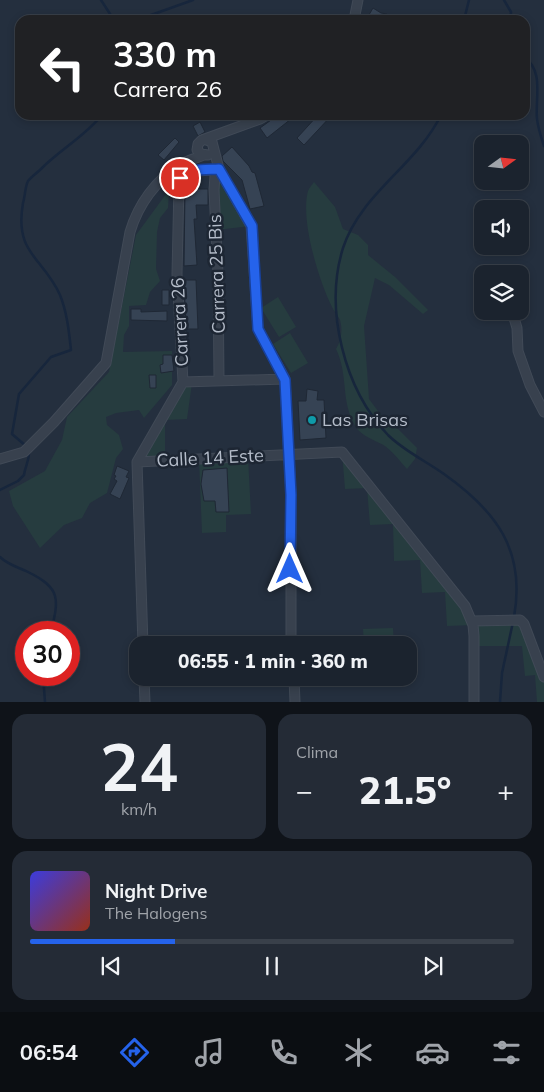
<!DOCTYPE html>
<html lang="es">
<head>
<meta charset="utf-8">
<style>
	:root { --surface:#1b232e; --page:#242b36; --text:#f1f3f6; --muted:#a0a4aa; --line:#39404a; --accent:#2563eb }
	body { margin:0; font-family:Mulish,sans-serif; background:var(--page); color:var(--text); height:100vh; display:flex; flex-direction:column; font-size:19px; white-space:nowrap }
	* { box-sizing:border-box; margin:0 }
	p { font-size:16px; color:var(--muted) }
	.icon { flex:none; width:28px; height:28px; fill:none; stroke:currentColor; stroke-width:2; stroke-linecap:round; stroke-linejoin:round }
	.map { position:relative; height:702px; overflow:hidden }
	.details { display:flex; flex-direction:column; gap:12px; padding:12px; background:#0f1319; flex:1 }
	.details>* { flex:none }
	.guide { position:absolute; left:15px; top:15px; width:515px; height:105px; border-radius:15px; box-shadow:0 2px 8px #0003,0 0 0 1px var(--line); background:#202124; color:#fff; overflow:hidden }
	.needle { width:32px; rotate:75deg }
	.tools { position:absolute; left:474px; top:135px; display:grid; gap:10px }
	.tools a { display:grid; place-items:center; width:55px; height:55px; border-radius:10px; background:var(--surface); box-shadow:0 2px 8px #0003,0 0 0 1px var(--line); font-size:25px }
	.speed { position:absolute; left:15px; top:621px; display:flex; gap:10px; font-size:25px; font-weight:700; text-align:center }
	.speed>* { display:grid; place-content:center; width:65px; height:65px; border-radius:50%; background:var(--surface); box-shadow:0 2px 8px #0003,0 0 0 1px var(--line); line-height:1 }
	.speed .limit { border:8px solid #d22; background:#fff; color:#111 }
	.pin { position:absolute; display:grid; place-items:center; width:42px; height:42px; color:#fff; margin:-21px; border:2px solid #fff; border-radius:50%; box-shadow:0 1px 5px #0007 }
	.me { position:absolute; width:55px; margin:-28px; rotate:0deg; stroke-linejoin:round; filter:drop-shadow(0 0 4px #0008) }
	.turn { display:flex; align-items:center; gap:18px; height:105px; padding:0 15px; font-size:22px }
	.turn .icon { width:65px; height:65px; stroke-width:2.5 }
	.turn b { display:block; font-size:35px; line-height:42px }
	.big { font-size:38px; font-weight:800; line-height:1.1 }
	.details .widget { flex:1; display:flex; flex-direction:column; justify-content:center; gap:8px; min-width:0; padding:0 18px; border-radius:15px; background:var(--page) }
	.details .dial { align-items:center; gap:0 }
	.dial b { font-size:65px; line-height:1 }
	.song { display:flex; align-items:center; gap:15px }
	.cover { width:60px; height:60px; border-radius:8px; background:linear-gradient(135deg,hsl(240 70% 55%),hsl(10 70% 35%)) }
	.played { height:5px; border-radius:2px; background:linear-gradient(90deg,var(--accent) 30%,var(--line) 30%) }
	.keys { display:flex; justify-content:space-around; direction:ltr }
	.heat { display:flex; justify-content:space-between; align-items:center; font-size:28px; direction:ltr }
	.details .tiles { flex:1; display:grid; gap:12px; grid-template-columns:1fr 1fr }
	.widget:last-child { grid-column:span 2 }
	.trip { position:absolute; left:129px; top:636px; width:288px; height:50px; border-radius:15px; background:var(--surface); box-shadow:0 2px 8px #0003,0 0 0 1px var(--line); font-weight:800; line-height:50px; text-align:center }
	.menu { display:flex; height:80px; justify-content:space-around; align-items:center; background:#0b0e12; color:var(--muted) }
	.menu .icon { width:35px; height:35px }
	.menu .active { color:var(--accent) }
	.menu b { font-size:22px; color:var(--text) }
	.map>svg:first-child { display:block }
</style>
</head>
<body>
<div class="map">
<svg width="544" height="702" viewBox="0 0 544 702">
	<rect width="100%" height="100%" fill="#242f3e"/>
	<path fill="#263c3f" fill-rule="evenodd" d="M219,169l32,57 -35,4z
		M314,182l21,25 8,22 15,6 10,10v10l27,22 33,33 -5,4 -34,-29 -14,-7 -11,48 5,73 12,16 13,10 23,23 -2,11 -8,10c-7,-8 -14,-17 -22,-23 -8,-5 -24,-10 -29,-19 -16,-25 -7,-51 -20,-78 5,-8 7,-18 4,-29 -2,-4 -6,-9 -8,-13 -13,-26 -32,-87 -24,-116 1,-3 4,-6 6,-9z
		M169,190l-1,18 -8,10 -3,14 -1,37 4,12 -10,11 -4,13 -17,1v20l-5,9 -1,17 49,-1v34l-28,33 -5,-8 -23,3 -10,4 1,8 12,10 4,14 -7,9 -9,35 -17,10 -8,15 -18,7 -24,23 -27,-42 -4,-15 36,-20 17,-31 5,-23 42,-45 27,-137z
		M278,297l18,30 -17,10 -18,-29z
		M290,333l18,30 -17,10 -18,-29z
		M192,383l-5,36 -22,1v41l-28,1 43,-76z
		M342,452l130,169 48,-1 24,57v25h-7l-2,-27 -10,1 -3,-30h-49v-21l-26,1 -2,-34 -23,1 -2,-33 -26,1 -1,-37 -23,1 -3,-37 -22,1z
		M248,457l3,57 -25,1v17l-24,1 -3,-74zM227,468l2,43 -13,1 -1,-11h-11l-3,-17 2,-14z
		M393,628l1,17h-30l-1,-16z
		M229,637v8h-86v-7z"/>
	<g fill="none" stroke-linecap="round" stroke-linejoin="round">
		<path stroke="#17263c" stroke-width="2.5" d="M101,0l13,20
			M504,0l7,12 -1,8
			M137,20l56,-20
			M464,20l5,-20
			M525,58c19,13 10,41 12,61 1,9 4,18 7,27
			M441,115c-25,51 -80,78 -98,133 -19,61 1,141 45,187 16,16 38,26 56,39 52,37 82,76 70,143
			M26,446l-14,-12 7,-40 32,-37 20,-7c-2,-18 -4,-38 -11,-55 -17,-38 -46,-41 -37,-92 2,-6 2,-16 5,-22 4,-5 10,-9 14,-13 19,-19 43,-32 60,-53
			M0,490l18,-9 6,-6c1,-9 6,-15 5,-25
			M0,557c8,8 18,10 28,15 33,16 31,27 23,60
			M43,675l2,27
			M500,702l2,-29 11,-51"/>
	</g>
	<path fill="#364354" stroke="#1f2835" d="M373,8l8,5 6,1v6h-21z
		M278,115h18l-29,23 -7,-10z
		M318,115h14l-28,30 -7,-7z
		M200,122l5,10 -7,4 -5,-10z
		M175,138l4,4 -15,18 -6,-5z
		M232,147l17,19 3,6 3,1 9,33 -14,3 -8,-29 -19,-19 -1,-5z
		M197,189h11v16h-12l1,14h-3l3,46 -13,1 1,-76z
		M184,280h12l2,49h-12z
		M162,290h7v15h-7z
		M131,309h10v3l26,-1v10l-36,-1z
		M163,355h9l2,16 -13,2 -1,-8 3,-1z
		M149,375h7v13h-6z
		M307,389l11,2 -1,9h7l2,38 -26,2 -2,-39h8z
		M117,466l12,5 -3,6 3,1 -9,21 -10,-5 7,-13 -3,-2 2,-3 -2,-1z
		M227,468l2,44h-13l-1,-11h-11l-3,-17 2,-14z"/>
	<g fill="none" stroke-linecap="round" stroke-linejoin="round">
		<g stroke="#414a57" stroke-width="11">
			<path id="minor" d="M354,20l4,-20
				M204,139l8,3 7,27 32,57 7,103 27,50 6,116v150
				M208,155l-7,-1 -4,-4 1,-6 4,-4 58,-21 7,-4
				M219,169l-4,6 -1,15 4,84 1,106
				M512,311l5,17 1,23 12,34 14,27
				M183,382l102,-3
				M0,459l24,-7 30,-30 52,-59 24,-131c8,-27 26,-53 52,-68 6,-4 15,-6 22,-9
				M137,462l205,-10 123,154 8,19 1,11v66
				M472,621l48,-1 4,4 20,53
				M143,645l-6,-183 46,-80 -6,-108 2,-90 4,-10 16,-3 20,-2
				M144,678l1,24
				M294,678l1,24"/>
		</g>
		<use href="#minor" stroke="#38414e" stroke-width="9"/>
	</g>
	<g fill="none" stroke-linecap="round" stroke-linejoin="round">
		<g stroke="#184099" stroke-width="12">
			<path id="route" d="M180,178c9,-10 27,-8 39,-9l33,57 6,103 27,51 6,115 -1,74"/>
		</g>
		<use href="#route" stroke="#2563eb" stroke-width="9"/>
	</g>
	<circle fill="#0f9aa8" stroke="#1d2633" stroke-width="2" cx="312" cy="420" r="5"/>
	<g text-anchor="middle" stroke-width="5" stroke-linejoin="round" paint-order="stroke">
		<g font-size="18" fill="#b4bcc9" stroke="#1d2633">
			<text transform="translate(217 274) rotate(-92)" y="6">Carrera 25 Bis</text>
			<text transform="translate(180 322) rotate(-93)" y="6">Carrera 26</text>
			<text transform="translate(210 458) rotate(-3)" y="6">Calle 14 Este</text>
		</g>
		<g font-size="18" fill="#b4bcc9" stroke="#1d2633" text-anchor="start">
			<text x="322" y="426">Las Brisas</text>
		</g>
	</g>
</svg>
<div class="tools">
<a><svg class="needle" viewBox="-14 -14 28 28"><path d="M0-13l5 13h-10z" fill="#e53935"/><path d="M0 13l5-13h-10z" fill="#a0a4aa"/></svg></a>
<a><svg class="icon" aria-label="sound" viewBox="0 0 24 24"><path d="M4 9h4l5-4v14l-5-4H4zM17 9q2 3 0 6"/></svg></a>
<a><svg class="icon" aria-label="layers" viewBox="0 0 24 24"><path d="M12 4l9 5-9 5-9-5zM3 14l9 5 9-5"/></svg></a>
</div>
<div class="speed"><div class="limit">30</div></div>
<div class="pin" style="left:180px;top:178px;background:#d93025"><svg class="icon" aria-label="arrive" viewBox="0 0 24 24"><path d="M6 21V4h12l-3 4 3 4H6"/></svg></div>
<svg class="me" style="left:290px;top:569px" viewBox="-20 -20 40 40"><path d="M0-17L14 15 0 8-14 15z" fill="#2563eb" stroke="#fff" stroke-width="4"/></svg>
<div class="trip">06:55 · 1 min · 360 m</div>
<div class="guide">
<div class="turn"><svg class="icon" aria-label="left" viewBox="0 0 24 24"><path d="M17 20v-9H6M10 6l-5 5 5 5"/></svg><div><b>330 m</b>Carrera 26</div></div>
</div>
</div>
<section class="details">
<div class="tiles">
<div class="widget dial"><b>24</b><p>km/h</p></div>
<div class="widget"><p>Clima</p>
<div class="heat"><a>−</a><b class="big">21.5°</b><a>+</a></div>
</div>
<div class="widget">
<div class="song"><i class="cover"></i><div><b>Night Drive</b><p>The Halogens</p></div></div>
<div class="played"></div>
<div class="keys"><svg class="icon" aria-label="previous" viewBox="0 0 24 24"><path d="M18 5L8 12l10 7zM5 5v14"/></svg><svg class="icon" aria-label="pause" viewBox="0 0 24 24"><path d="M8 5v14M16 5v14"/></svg><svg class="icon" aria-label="next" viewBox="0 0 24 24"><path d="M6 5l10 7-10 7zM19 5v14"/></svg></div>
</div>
</div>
</section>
<nav class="menu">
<b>06:54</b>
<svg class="icon active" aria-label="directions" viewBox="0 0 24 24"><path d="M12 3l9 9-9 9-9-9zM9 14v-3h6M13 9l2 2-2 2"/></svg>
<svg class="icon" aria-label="music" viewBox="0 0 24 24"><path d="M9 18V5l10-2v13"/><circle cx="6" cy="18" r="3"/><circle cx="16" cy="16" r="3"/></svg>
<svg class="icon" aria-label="phone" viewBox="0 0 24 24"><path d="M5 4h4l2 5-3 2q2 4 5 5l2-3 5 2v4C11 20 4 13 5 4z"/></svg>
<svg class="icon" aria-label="climate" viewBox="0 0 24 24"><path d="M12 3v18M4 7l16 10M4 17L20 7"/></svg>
<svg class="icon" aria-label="car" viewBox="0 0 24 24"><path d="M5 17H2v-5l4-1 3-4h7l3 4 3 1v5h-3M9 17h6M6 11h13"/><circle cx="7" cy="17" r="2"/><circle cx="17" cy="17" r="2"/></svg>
<svg class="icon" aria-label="filters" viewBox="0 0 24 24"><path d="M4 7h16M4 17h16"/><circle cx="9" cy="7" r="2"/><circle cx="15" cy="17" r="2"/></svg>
</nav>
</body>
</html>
